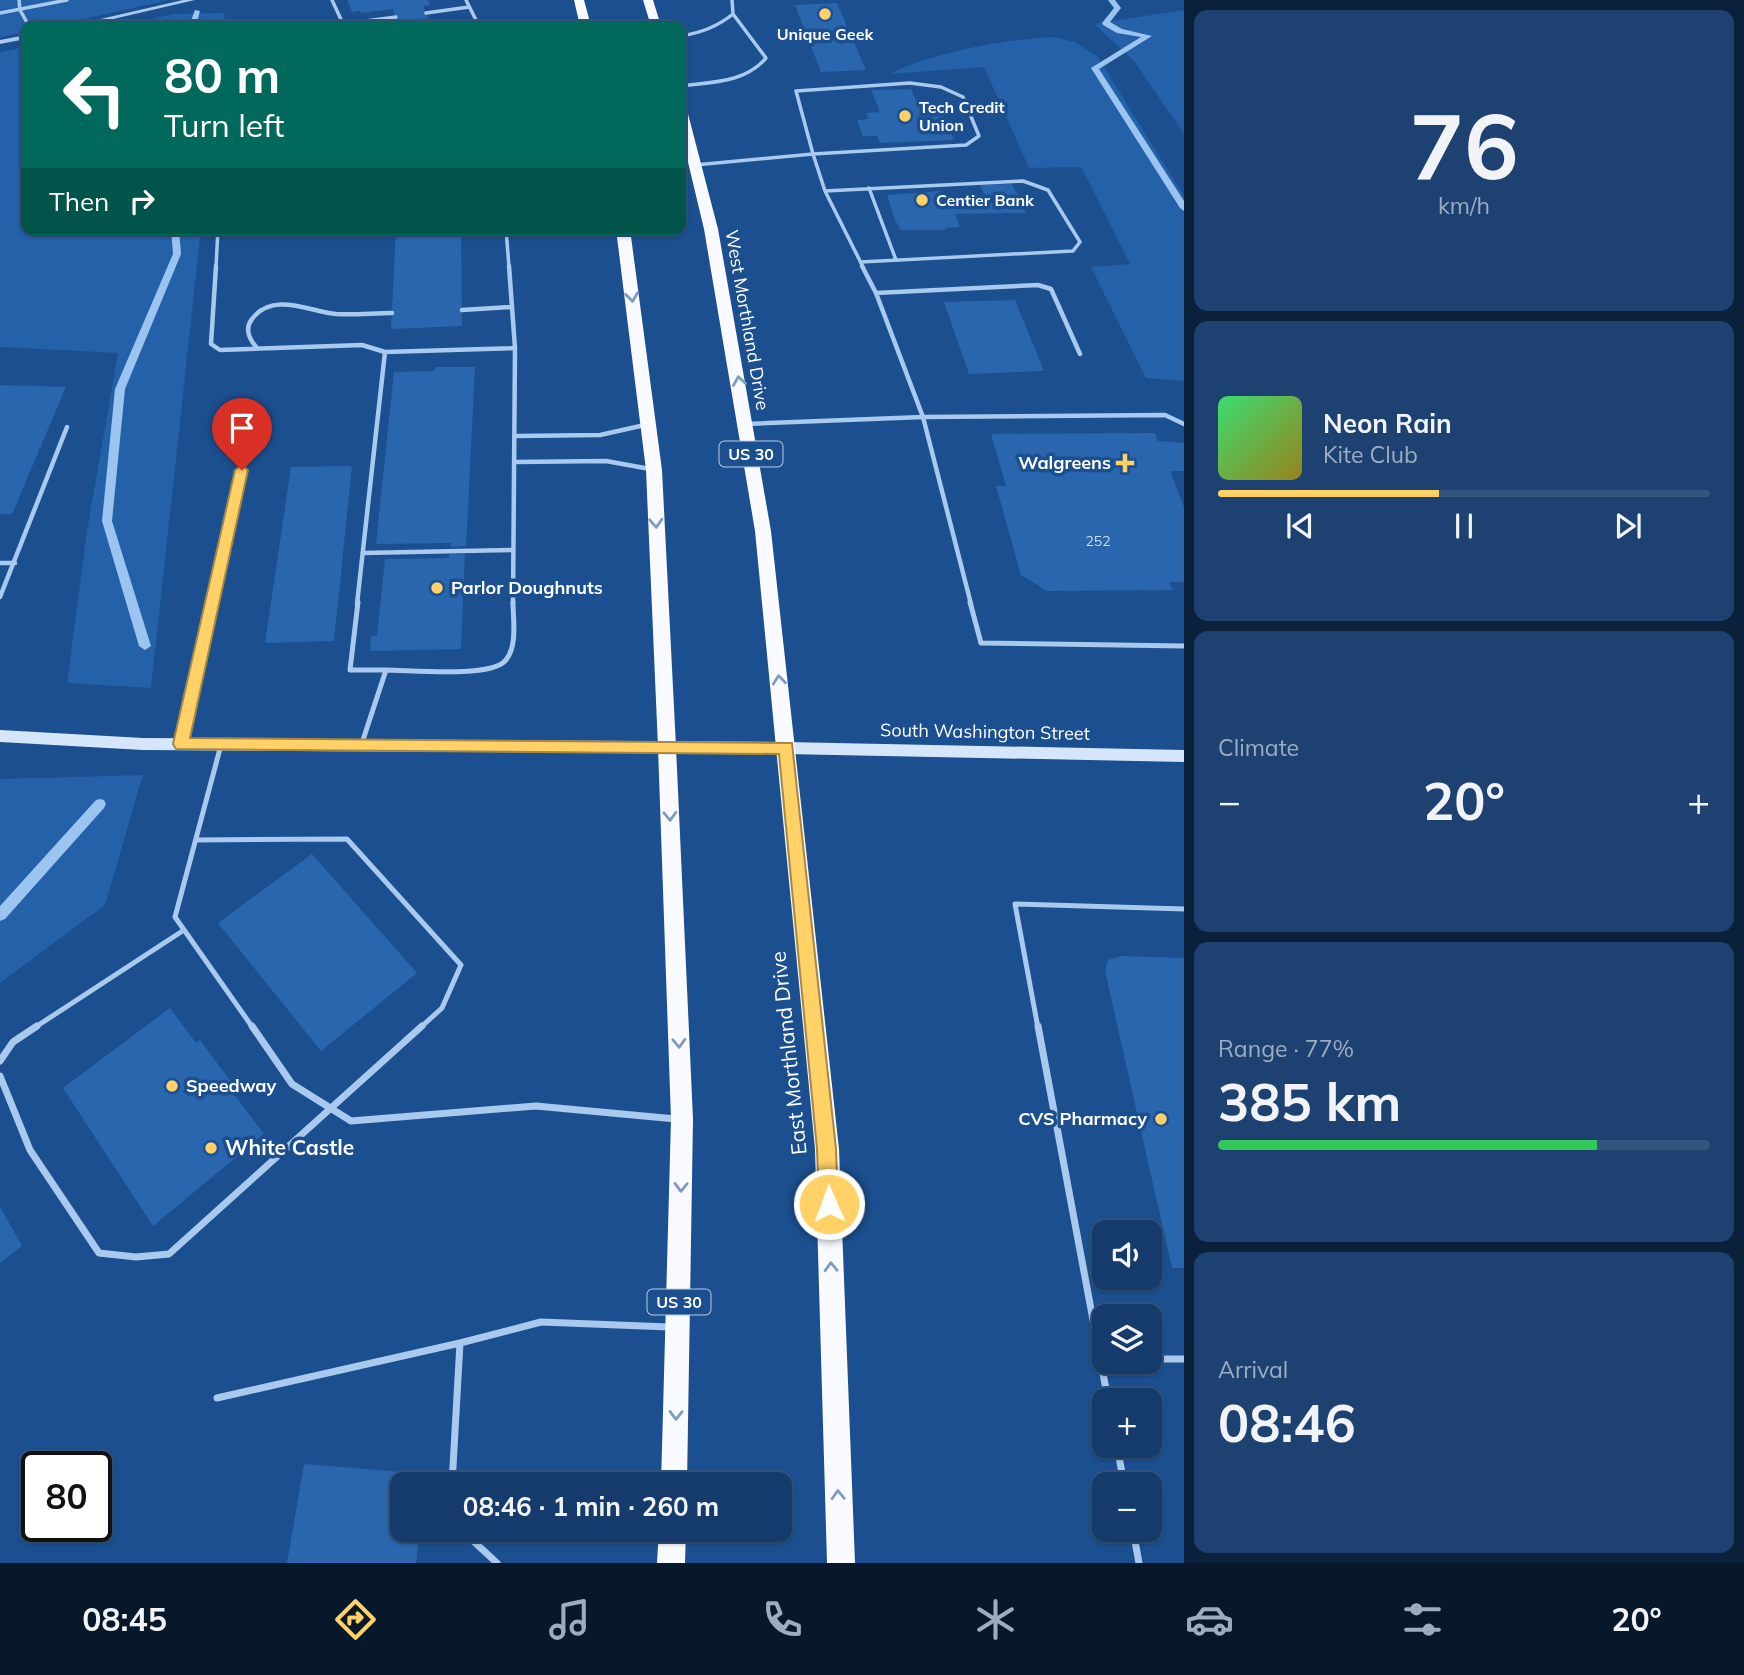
<!DOCTYPE html>
<html lang="en">
<head>
<meta charset="utf-8">
<style>
	:root { --surface:#143b6b; --page:#1d4271; --text:#f1f3f6; --muted:#9dadc1; --line:#33557e; --accent:#ffd166 }
	body { margin:0; font-family:Mulish,sans-serif; background:var(--page); color:var(--text); height:100vh; display:flex; flex-direction:column; font-size:26px; white-space:nowrap }
	* { box-sizing:border-box; margin:0 }
	p { font-size:23px; color:var(--muted) }
	.icon { flex:none; width:38px; height:38px; fill:none; stroke:currentColor; stroke-width:2; stroke-linecap:round; stroke-linejoin:round }
	.map { position:relative; flex:1; overflow:hidden }
	.panel { display:flex; flex-direction:column; gap:10px; padding:10px; background:#0b203b; width:560px }
	.panel>* { flex:none }
	.hud { position:absolute; left:21px; top:21px; width:665px; height:214px; border-radius:14px; box-shadow:0 2px 5px #0004,0 0 0 2px var(--line); background:#00695c; color:#fff; overflow:hidden }
	.controls { position:absolute; left:1092px; top:1220px; display:grid; gap:14px }
	.controls a { display:grid; place-items:center; width:70px; height:70px; border-radius:14px; background:var(--surface); box-shadow:0 2px 5px #0004,0 0 0 2px var(--line); font-size:35px }
	.speed { position:absolute; left:21px; top:1451px; display:flex; gap:14px; font-size:35px; font-weight:700; text-align:center }
	.speed>* { display:grid; place-content:center; width:91px; height:91px; border-radius:50%; background:var(--surface); box-shadow:0 2px 5px #0004,0 0 0 2px var(--line); line-height:1 }
	.speed .limit { border:4px solid #111; border-radius:10px; background:#fff; color:#111 }
	.pin { position:absolute; display:grid; place-items:center; width:60px; height:60px; color:#fff; margin:-72px -30px; border-radius:50% 50% 50% 0; rotate:-45deg; box-shadow:0 0 7px #0007 }
	.pin .icon { rotate:45deg }
	.me { position:absolute; width:77px; margin:-38px; rotate:358deg; stroke-linejoin:round; filter:drop-shadow(0 0 5px #0008) }
	.turn { display:flex; align-items:center; gap:24px; height:147px; padding:0 28px; font-size:32px }
	.turn .icon { width:91px; height:91px; stroke-width:2.5 }
	.turn b { display:block; font-size:49px; line-height:60px }
	.then { display:flex; align-items:center; height:66px; padding:0 28px; background:#0003; gap:14px; font-size:26px }
	.big { font-size:52px; font-weight:700; line-height:1.1 }
	.panel .widget { flex:1; display:flex; flex-direction:column; justify-content:center; gap:10px; min-width:0; padding:0 24px; border-radius:14px; background:var(--page) }
	.panel .dial { align-items:center; gap:0 }
	.dial b { font-size:91px; line-height:1 }
	.song { display:flex; align-items:center; gap:21px }
	.cover { width:84px; height:84px; border-radius:10px; background:linear-gradient(135deg,hsl(140 70% 55%),hsl(50 70% 35%)) }
	.played { height:7px; border-radius:4px; background:linear-gradient(90deg,var(--accent) 45%,var(--line) 45%) }
	.keys { display:flex; justify-content:space-around; direction:ltr }
	.heat { display:flex; justify-content:space-between; align-items:center; font-size:38px; direction:ltr }
	.charge { height:10px; border-radius:5px; background:linear-gradient(90deg,#34c759 77%,var(--line) 0) }
	.trip { position:absolute; left:390px; top:1472px; width:402px; height:70px; border-radius:14px; background:var(--surface); box-shadow:0 2px 5px #0004,0 0 0 2px var(--line); font-weight:700; line-height:70px; text-align:center }
	.tab-bar { display:flex; height:112px; justify-content:space-around; align-items:center; background:#08182b; color:var(--muted) }
	.tab-bar .icon { width:49px; height:49px }
	.tab-bar .active { color:var(--accent) }
	.tab-bar b { font-size:32px; color:var(--text) }
	main { display:flex; flex:1; min-height:0 }
	.map>svg:first-child { display:block }
</style>
</head>
<body>
<main>
<div class="map">
<svg width="1184" height="1563" viewBox="0 0 1184 1563">
	<rect width="100%" height="100%" fill="#1b4f8f"/>
	<path fill="#2461a8" d="M0,0h169l-117,26h-26v6l-26,5z
		M1184,10v124l-50,-73 -40,-37z
		M225,13l-2,13h-104l55,-12z
		M1054,37l21,5 22,14 87,140v185l-38,-3 -55,-111 39,-3 -49,-97 -52,1 -45,-101 -95,7c43,-21 116,-35 165,-37z
		M26,47v182h175l-50,459 -84,-5 20,-152 31,-178 -118,-6v-295z
		M143,775l-38,130 -105,78v-204z"/>
	<g fill="none" stroke-linecap="round" stroke-linejoin="round">
		<path fill="#9cc4f0" fill-rule="evenodd" d="M1108,0h7l6,8 -11,14 12,7 30,7 -53,33 85,132v10l-4,-3 -89,-140 50,-31 -24,-4 -14,-8 -1,-2 12,-15z
			M195,10l5,1 -4,15h-7z
			M171,229h8l2,25 -56,135 -13,132 39,125 -6,4 -6,-4 -37,-125 13,-132 58,-135z
			M100,799l4,1 2,4 -2,4 -99,111 -5,2v-15l96,-106z"/>
	</g>
	<path fill="#2a66ad" d="M347,0h81l2,5 -7,1 5,12 -30,4 -5,-13 -32,4 -1,-2 -8,1z
		M837,3l29,67 -45,2 -26,-67z
		M911,89l10,22 20,-1 13,30 -74,3 -3,-7h-14l-6,-16 11,-1 -2,-6 14,-1 -9,-22z
		M1012,184l14,29 -71,1 5,13 -15,1 1,2h-45l-6,-10 -8,-25 54,-4 4,2 5,12 38,-2 -8,-18z
		M396,229h65l1,97 -71,3z
		M1015,300l29,71 -75,3 -25,-72z
		M435,367h40l-9,179 -15,1v-4l-75,1 18,-172 41,-1z
		M0,385l66,2 -54,127h-12z
		M1155,433l3,8 26,2v28h-14l14,36v75h-15l4,8 -126,1 -26,-16 -25,-89h10l-15,-52z
		M352,466l-18,175 -69,2 26,-176z
		M449,554h16l-4,95 -91,2 1,-15h6l8,-77 64,-1z
		M312,854l105,119 -96,78 -103,-128z
		M1121,956l63,2v310h-12l-67,-297 3,-11z
		M170,1008l26,35 4,-3 37,50 -4,3 31,41 -111,92 -90,-138z
		M0,1207l22,39 -22,17z
		M304,1464l123,10 -1,10h-24v46h18l-4,33h-129z"/>
	<g fill="none" stroke-linecap="round" stroke-linejoin="round">
		<path stroke="#a9c9ee" stroke-width="3.5" d="M19,0l1,10 9,16
			M332,0l12,26
			M466,0l13,26
			M0,13l67,-13
			M426,13l43,-6
			M343,24l53,-7
			M510,26l74,-5
			M681,36c20,-3 36,-9 52,-22l-1,-14
			M910,83l31,4 22,10 16,39 -13,9 -153,9 -17,-63z
			M681,86c30,-4 64,-3 85,-28l-33,-44
			M695,165l118,-11 12,37 38,76
			M869,188l27,72
			M825,191l198,-10 25,9 32,52 -7,9 -212,11
			M506,229l3,38
			M216,267l2,-38"/>
		<path stroke="#a9c9ee" stroke-width="4.5" d="M216,266l-5,78 9,6 142,-5 23,7
			M509,266l6,82 -2,256
			M876,293l162,-8 13,4 29,65
			M462,310l50,-3
			M257,348c-8,-9 -13,-19 -5,-29 21,-28 59,-7 84,-5 19,1 38,-1 56,-1
			M746,424l177,-7 -47,-124 -14,-27
			M515,436l85,-1 45,-10
			M514,462l92,-1 44,8
			M363,553l150,-3
			M0,563h15
			M0,597l67,-170
			M212,604l29,-135
			M357,604l28,-252 130,-4
			M971,604l-48,-187 242,-2 19,9"/>
		<path stroke="#a9c9ee" stroke-width="5" d="M358,602l-8,68h36
			M970,602l11,41 203,3
			M181,744l31,-142
			M221,745l-46,172 78,111
			M361,746l25,-76c25,0 103,8 119,-9 13,-14 8,-42 8,-59
			M196,840l151,-1 114,126 -19,43 -22,20
			M34,1028l150,-98
			M1038,1028l-23,-124 169,5"/>
		<path stroke="#a9c9ee" stroke-width="7" d="M252,1026l40,58 59,37 185,-15 140,13
			M1038,1026l70,374
			M0,1061l13,-19 24,-16
			M0,1076l30,74 69,103 37,4 33,-3 253,-228
			M1150,1359h34
			M217,1398l243,-55
			M1117,1446l7,38
			M452,1484l8,-141 81,-21 128,5
			M467,1530l3,8 27,25
			M1133,1530l6,33"/>
		<path fill="#a9c9ee" fill-rule="evenodd" d="M183,0h12l-112,26h-13z
			M26,35v4l-26,5v-4z"/>
		<path fill="#d6e6fa" fill-rule="evenodd" d="M0,730l143,8 643,4 398,8v12l-398,-8 -643,-4 -143,-8z"/>
		<path fill="#f8faff" fill-rule="evenodd" d="M574,0h10l7,26h-11z
			M643,0h10l8,26h-10z
			M681,106l6,4 31,119 53,302 68,618 16,414h-28l-12,-414 -60,-618 -51,-302 -23,-96z
			M616,229h14l32,241 14,277 17,372 -6,365h-26l10,-365 -13,-372 -12,-277z
			M659,1530h27l-1,33h-28z"/>
	</g>
	<defs><path id="oneway-chevron" d="M-2-3.5L2.5 0L-2 3.5" fill="none" stroke-width="1.6" stroke-linecap="round" stroke-linejoin="round" transform="scale(1.75)"/></defs>
	<g stroke="#7e9cc1">
		<use href="#oneway-chevron" transform="translate(632 297) rotate(83)"/>
		<use href="#oneway-chevron" transform="translate(739 381) rotate(-99)"/>
		<use href="#oneway-chevron" transform="translate(656 523) rotate(87)"/>
		<use href="#oneway-chevron" transform="translate(779 680) rotate(-96)"/>
		<use href="#oneway-chevron" transform="translate(670 816) rotate(88)"/>
		<use href="#oneway-chevron" transform="translate(679 1043) rotate(88)"/>
		<use href="#oneway-chevron" transform="translate(681 1187) rotate(91)"/>
		<use href="#oneway-chevron" transform="translate(831 1267) rotate(-92)"/>
		<use href="#oneway-chevron" transform="translate(676 1415) rotate(91)"/>
		<use href="#oneway-chevron" transform="translate(838 1495) rotate(-92)"/>
	</g>
	<path fill="#ffd166" stroke="#a68842" stroke-width="2" d="M242,465l6,5 -58,268 602,5 44,406 2,55 -2,7 -7,3 -7,-3 -3,-7 -2,-55 -38,-395 -603,-5 -3,-5 62,-274z"/>
	<g fill="#ffd166" stroke="#1b4f8f" stroke-width="2.5">
		<circle cx="825" cy="14" r="7"/>
		<circle cx="905" cy="116" r="7"/>
		<circle cx="922" cy="200" r="7"/>
		<path d="M1121.5 452.5h7v7h7v7h-7v7h-7v-7h-7v-7h7z"/>
		<circle cx="437" cy="588" r="7"/>
		<circle cx="172" cy="1086" r="7"/>
		<circle cx="1161" cy="1119" r="7"/>
		<circle cx="211" cy="1148" r="7"/>
	</g>
	<g text-anchor="middle" stroke-width="7" stroke-linejoin="round" paint-order="stroke">
		<g font-size="14" fill="#cad9ea">
			<text x="1098" y="546">252</text>
		</g>
		<g font-size="16" font-weight="bold" fill="#fff" stroke="#1b4f8f" text-anchor="start">
			<text x="825" y="40" text-anchor="middle">Unique Geek</text>
			<text x="919" y="113">Tech Credit<tspan x="919" dy="18">Union</tspan></text>
			<text x="936" y="206">Centier Bank</text>
		</g>
		<g fill="#1b4f8f" stroke="#bbcadd" stroke-width="2">
			<rect x="719.5" y="441.5" width="63" height="25" rx="5"/>
			<rect x="647.5" y="1289.5" width="63" height="25" rx="5"/>
		</g>
		<g font-size="16" font-weight="bold" fill="#fff">
			<text x="751" y="460">US 30</text>
			<text x="679" y="1308">US 30</text>
		</g>
		<g font-size="18" fill="#fff" stroke="#1b4f8f">
			<text transform="translate(747 320) rotate(80)" y="6">West Morthland Drive</text>
			<text transform="translate(985 732) rotate(1)" y="6">South Washington Street</text>
		</g>
		<g font-size="18" font-weight="bold" fill="#fff" stroke="#1b4f8f" text-anchor="end">
			<text x="1111" y="469">Walgreens</text>
			<text x="451" y="594" text-anchor="start">Parlor Doughnuts</text>
			<text x="186" y="1092" text-anchor="start">Speedway</text>
			<text x="1147" y="1125">CVS Pharmacy</text>
		</g>
		<g font-size="21" fill="#fff" stroke="#1b4f8f">
			<text transform="translate(789 1053) rotate(-96)" y="7">East Morthland Drive</text>
		</g>
		<g font-size="21" font-weight="bold" fill="#fff" stroke="#1b4f8f" text-anchor="start">
			<text x="225" y="1155">White Castle</text>
		</g>
	</g>
</svg>
<div class="controls">
<a><svg class="icon" aria-label="sound" viewBox="0 0 24 24"><path d="M4 9h4l5-4v14l-5-4H4zM17 9q2 3 0 6"/></svg></a>
<a><svg class="icon" aria-label="layers" viewBox="0 0 24 24"><path d="M12 4l9 5-9 5-9-5zM3 14l9 5 9-5"/></svg></a>
<a>+</a>
<a>−</a>
</div>
<div class="speed"><div class="limit">80</div></div>
<div class="pin" style="left:242px;top:470px;background:#d93025"><svg class="icon" aria-label="arrive" viewBox="0 0 24 24"><path d="M6 21V4h12l-3 4 3 4H6"/></svg></div>
<svg class="me" style="left:829px;top:1204px" viewBox="-20 -20 40 40"><circle r="17" fill="#ffd166" stroke="#fff" stroke-width="3"/><path d="M0-11L8 9 0 5-8 9z" fill="#fff"/></svg>
<div class="trip">08:46 · 1 min · 260 m</div>
<div class="hud">
<div class="turn"><svg class="icon" aria-label="left" viewBox="0 0 24 24"><path d="M17 20v-9H6M10 6l-5 5 5 5"/></svg><div><b>80 m</b>Turn left</div></div>
<div class="then">Then<svg class="icon" aria-label="right" viewBox="0 0 24 24"><path d="M7 20v-9h11M14 6l5 5-5 5"/></svg></div>
</div>
</div>
<section class="panel">
<div class="widget dial"><b>76</b><p>km/h</p></div>
<div class="widget">
<div class="song"><i class="cover"></i><div><b>Neon Rain</b><p>Kite Club</p></div></div>
<div class="played"></div>
<div class="keys"><svg class="icon" aria-label="previous" viewBox="0 0 24 24"><path d="M18 5L8 12l10 7zM5 5v14"/></svg><svg class="icon" aria-label="pause" viewBox="0 0 24 24"><path d="M8 5v14M16 5v14"/></svg><svg class="icon" aria-label="next" viewBox="0 0 24 24"><path d="M6 5l10 7-10 7zM19 5v14"/></svg></div>
</div>
<div class="widget"><p>Climate</p>
<div class="heat"><a>−</a><b class="big">20°</b><a>+</a></div>
</div>
<div class="widget"><p>Range · 77%</p><b class="big">385 km</b><div class="charge"></div></div>
<div class="widget"><p>Arrival</p><b class="big">08:46</b></div>
</section>
</main>
<nav class="tab-bar">
<b>08:45</b>
<svg class="icon active" aria-label="directions" viewBox="0 0 24 24"><path d="M12 3l9 9-9 9-9-9zM9 14v-3h6M13 9l2 2-2 2"/></svg>
<svg class="icon" aria-label="music" viewBox="0 0 24 24"><path d="M9 18V5l10-2v13"/><circle cx="6" cy="18" r="3"/><circle cx="16" cy="16" r="3"/></svg>
<svg class="icon" aria-label="phone" viewBox="0 0 24 24"><path d="M5 4h4l2 5-3 2q2 4 5 5l2-3 5 2v4C11 20 4 13 5 4z"/></svg>
<svg class="icon" aria-label="climate" viewBox="0 0 24 24"><path d="M12 3v18M4 7l16 10M4 17L20 7"/></svg>
<svg class="icon" aria-label="car" viewBox="0 0 24 24"><path d="M5 17H2v-5l4-1 3-4h7l3 4 3 1v5h-3M9 17h6M6 11h13"/><circle cx="7" cy="17" r="2"/><circle cx="17" cy="17" r="2"/></svg>
<svg class="icon" aria-label="filters" viewBox="0 0 24 24"><path d="M4 7h16M4 17h16"/><circle cx="9" cy="7" r="2"/><circle cx="15" cy="17" r="2"/></svg>
<b>20°</b>
</nav>
</body>
</html>
